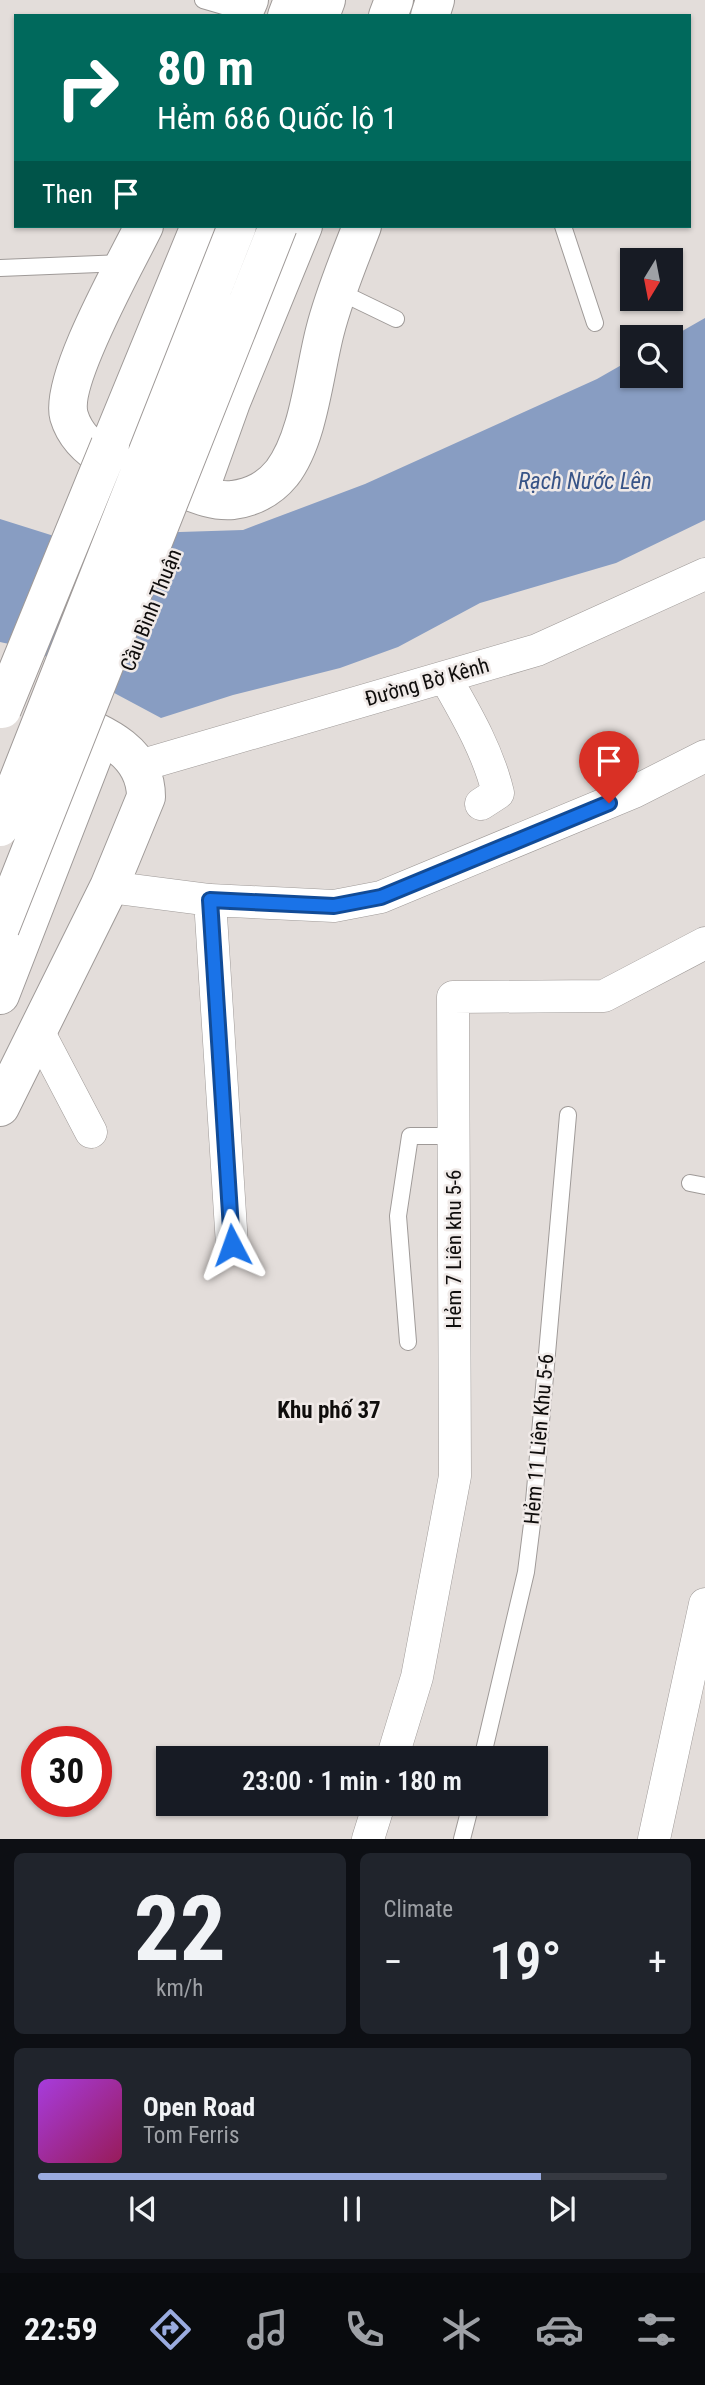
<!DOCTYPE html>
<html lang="en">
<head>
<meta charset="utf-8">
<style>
	:root { --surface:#171b24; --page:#20242c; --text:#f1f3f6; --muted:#9ea1a6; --line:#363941; --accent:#9aabdf }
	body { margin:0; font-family:"Roboto Condensed",sans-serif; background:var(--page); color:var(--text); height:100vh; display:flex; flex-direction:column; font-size:26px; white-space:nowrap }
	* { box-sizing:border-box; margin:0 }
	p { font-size:23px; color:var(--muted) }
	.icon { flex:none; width:38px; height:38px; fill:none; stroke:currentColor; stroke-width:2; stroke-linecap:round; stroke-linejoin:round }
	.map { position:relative; height:1839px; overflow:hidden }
	.drawer { display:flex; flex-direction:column; gap:14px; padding:14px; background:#0d0f14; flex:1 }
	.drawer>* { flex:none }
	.top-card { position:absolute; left:14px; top:14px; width:677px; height:214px; border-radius:0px; box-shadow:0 2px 5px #0004; background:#00695c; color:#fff; overflow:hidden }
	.needle { width:46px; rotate:190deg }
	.fabs { position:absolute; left:620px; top:248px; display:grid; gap:14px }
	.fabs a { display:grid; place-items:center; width:63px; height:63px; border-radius:0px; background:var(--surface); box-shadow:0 2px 5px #0004; font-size:35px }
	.speed { position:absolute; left:21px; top:1726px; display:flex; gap:14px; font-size:35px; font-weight:700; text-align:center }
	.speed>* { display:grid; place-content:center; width:91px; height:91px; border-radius:50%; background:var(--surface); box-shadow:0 2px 5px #0004; line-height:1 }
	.speed .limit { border:10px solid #d22; background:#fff; color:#111 }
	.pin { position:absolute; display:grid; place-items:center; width:60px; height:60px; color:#fff; margin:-72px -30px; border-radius:50% 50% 50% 0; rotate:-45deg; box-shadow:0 0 7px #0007 }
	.pin .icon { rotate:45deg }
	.me { position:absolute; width:77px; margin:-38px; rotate:356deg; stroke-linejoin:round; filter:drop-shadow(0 0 5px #0008) }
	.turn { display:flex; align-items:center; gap:24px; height:147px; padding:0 28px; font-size:32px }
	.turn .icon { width:91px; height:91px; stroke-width:2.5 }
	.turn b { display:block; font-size:49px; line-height:60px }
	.then { display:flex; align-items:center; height:66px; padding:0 28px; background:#0003; gap:14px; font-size:26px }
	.big { font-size:52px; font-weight:600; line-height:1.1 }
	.drawer .widget { flex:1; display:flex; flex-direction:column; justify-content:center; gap:10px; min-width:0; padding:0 24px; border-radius:10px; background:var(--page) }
	.drawer .dial { align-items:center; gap:0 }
	.dial b { font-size:91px; line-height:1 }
	.song { display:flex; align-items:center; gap:21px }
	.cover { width:84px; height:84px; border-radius:10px; background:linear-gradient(135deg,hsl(280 70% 55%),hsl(330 70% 35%)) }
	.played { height:7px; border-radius:4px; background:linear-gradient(90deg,var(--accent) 80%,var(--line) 80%) }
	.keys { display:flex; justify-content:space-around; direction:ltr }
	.heat { display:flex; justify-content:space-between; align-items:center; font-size:38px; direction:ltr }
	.drawer .tiles { flex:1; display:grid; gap:14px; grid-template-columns:1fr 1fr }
	.widget:last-child { grid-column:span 2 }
	.trip { position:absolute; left:156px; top:1746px; width:392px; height:70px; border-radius:0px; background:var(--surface); box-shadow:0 2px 5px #0004; font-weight:600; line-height:70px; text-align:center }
	.tabs { display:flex; height:112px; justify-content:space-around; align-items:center; background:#090b0e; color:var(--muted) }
	.tabs .icon { width:49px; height:49px }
	.tabs .on { color:var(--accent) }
	.tabs b { font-size:32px; color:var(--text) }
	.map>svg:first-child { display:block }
</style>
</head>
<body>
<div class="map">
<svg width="705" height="1839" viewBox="0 0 705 1839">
	<rect width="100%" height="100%" fill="#e3ddda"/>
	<path fill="#889dc2" d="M705,318v202l-89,43 -136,40 -82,44 -58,21 -107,27 -72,23 -129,-69 -32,-7v-123l54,17 189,-6 122,-46 232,-105 35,-20v17h38v-38z"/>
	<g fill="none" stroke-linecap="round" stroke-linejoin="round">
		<g stroke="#9f9a98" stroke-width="18">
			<path id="lane" d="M203,0l41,12
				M563,226l32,97
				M0,268l123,-5
				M338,291l58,28
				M690,1183l15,3
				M408,1342l-10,-126 12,-80h44
				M482,1759l44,-187 6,-48 36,-409
				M462,1839l9,-35"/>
		</g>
		<g stroke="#9f9a98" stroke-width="33">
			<path id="street" d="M445,677c21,37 43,74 53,116l-17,11
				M139,766l398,-116 168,-76
				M109,887l101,13 124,6 47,-9 253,-105 71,-36
				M210,900l22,345
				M37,1029l54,103
				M392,1759l25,-82 38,-201 -2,-479 151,-1 101,-53
				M368,1839l11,-35
				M654,1839l51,-235"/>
		</g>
		<g stroke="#9f9a98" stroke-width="40">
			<path id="highway" d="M242,16l7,-16
				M287,16l6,-16
				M320,16l6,-16
				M388,16l6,-16
				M430,16l5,-16
				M144,226c-18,37 -85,154 -75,190 13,44 70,58 107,70 18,7 37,16 57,14 21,-3 36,-11 49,-27 27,-35 32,-100 43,-142 9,-36 24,-71 37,-105
				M110,445l90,-219
				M203,480l28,-78 72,-176
				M0,995l99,-255
				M0,1107l109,-220 37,-90c0,-53 -57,-67 -96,-85"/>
		</g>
		<use href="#lane" stroke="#fff" stroke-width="16"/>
		<use href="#street" stroke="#fff" stroke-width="32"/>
		<use href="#highway" stroke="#fff" stroke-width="38"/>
		<g stroke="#9f9a98" stroke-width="40" stroke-linecap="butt">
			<path id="highway-bridge" d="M2,709l108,-264
				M0,827l237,-601
				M0,928l278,-702"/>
		</g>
		<use href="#highway-bridge" stroke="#fff" stroke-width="38"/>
	</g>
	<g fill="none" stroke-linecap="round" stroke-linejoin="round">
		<g stroke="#114b97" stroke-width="18">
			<path id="route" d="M232,1245l-22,-345 124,6 47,-9 228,-94"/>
		</g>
		<use href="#route" stroke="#1a73e8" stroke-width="12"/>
	</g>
	<g text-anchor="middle" stroke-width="5" stroke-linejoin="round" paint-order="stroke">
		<g font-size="21" fill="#0f0d0c" stroke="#f0eae8">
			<text transform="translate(151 610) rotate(-68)" y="7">Cầu Bình Thuận</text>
			<text transform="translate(427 682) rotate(-16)" y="7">Đường Bờ Kênh</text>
			<text transform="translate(454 1249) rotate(-90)" y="7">Hẻm 7 Liên khu 5-6</text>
			<text transform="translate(539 1439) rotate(-85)" y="7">Hẻm 11 Liên Khu 5-6</text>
		</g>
		<g font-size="23" font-style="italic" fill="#385487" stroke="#f0eae8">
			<text x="585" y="489">Rạch Nước Lên</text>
		</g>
		<g font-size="23" font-weight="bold" fill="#0f0d0c" stroke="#f0eae8">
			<text x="329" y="1418">Khu phố 37</text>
		</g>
	</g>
</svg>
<div class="fabs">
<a><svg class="needle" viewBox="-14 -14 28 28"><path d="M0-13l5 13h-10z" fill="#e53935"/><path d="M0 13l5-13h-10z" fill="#9ea1a6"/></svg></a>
<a><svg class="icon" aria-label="search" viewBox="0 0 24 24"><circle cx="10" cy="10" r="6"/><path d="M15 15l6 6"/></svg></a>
</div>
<div class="speed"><div class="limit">30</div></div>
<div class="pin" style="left:609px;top:803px;background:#d93025"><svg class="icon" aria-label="arrive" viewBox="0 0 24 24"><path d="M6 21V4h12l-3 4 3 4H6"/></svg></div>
<svg class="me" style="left:232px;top:1245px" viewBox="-20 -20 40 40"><path d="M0-17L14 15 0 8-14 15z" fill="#1a73e8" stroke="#fff" stroke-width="4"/></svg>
<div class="trip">23:00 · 1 min · 180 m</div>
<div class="top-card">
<div class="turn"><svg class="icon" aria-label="right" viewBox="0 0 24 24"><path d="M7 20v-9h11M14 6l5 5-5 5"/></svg><div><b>80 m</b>Hẻm 686 Quốc lộ 1</div></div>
<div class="then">Then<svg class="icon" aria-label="arrive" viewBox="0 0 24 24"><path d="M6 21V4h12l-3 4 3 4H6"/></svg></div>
</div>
</div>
<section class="drawer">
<div class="tiles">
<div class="widget dial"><b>22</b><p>km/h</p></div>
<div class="widget"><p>Climate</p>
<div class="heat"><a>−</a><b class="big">19°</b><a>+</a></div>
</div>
<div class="widget">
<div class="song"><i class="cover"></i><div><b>Open Road</b><p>Tom Ferris</p></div></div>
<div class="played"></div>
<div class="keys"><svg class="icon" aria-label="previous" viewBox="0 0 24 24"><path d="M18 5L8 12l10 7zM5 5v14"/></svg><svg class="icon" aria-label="pause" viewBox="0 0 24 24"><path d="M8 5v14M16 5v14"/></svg><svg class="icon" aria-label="next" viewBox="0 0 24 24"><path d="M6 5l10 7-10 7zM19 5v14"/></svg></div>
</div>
</div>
</section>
<nav class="tabs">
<b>22:59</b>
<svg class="icon on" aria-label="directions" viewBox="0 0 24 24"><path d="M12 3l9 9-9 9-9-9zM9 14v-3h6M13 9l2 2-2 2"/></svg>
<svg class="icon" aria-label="music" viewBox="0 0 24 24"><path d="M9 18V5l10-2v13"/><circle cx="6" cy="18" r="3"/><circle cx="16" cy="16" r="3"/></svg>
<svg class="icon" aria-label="phone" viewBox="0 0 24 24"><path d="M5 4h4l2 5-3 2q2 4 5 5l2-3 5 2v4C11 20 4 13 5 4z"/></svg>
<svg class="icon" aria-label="climate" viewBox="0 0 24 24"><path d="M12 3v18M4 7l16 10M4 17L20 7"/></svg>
<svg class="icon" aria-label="car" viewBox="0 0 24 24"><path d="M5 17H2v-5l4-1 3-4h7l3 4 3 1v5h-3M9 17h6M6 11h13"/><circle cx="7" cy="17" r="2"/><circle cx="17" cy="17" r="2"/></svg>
<svg class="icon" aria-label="filters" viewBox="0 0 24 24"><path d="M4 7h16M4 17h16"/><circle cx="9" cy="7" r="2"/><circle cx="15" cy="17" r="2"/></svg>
</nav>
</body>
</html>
